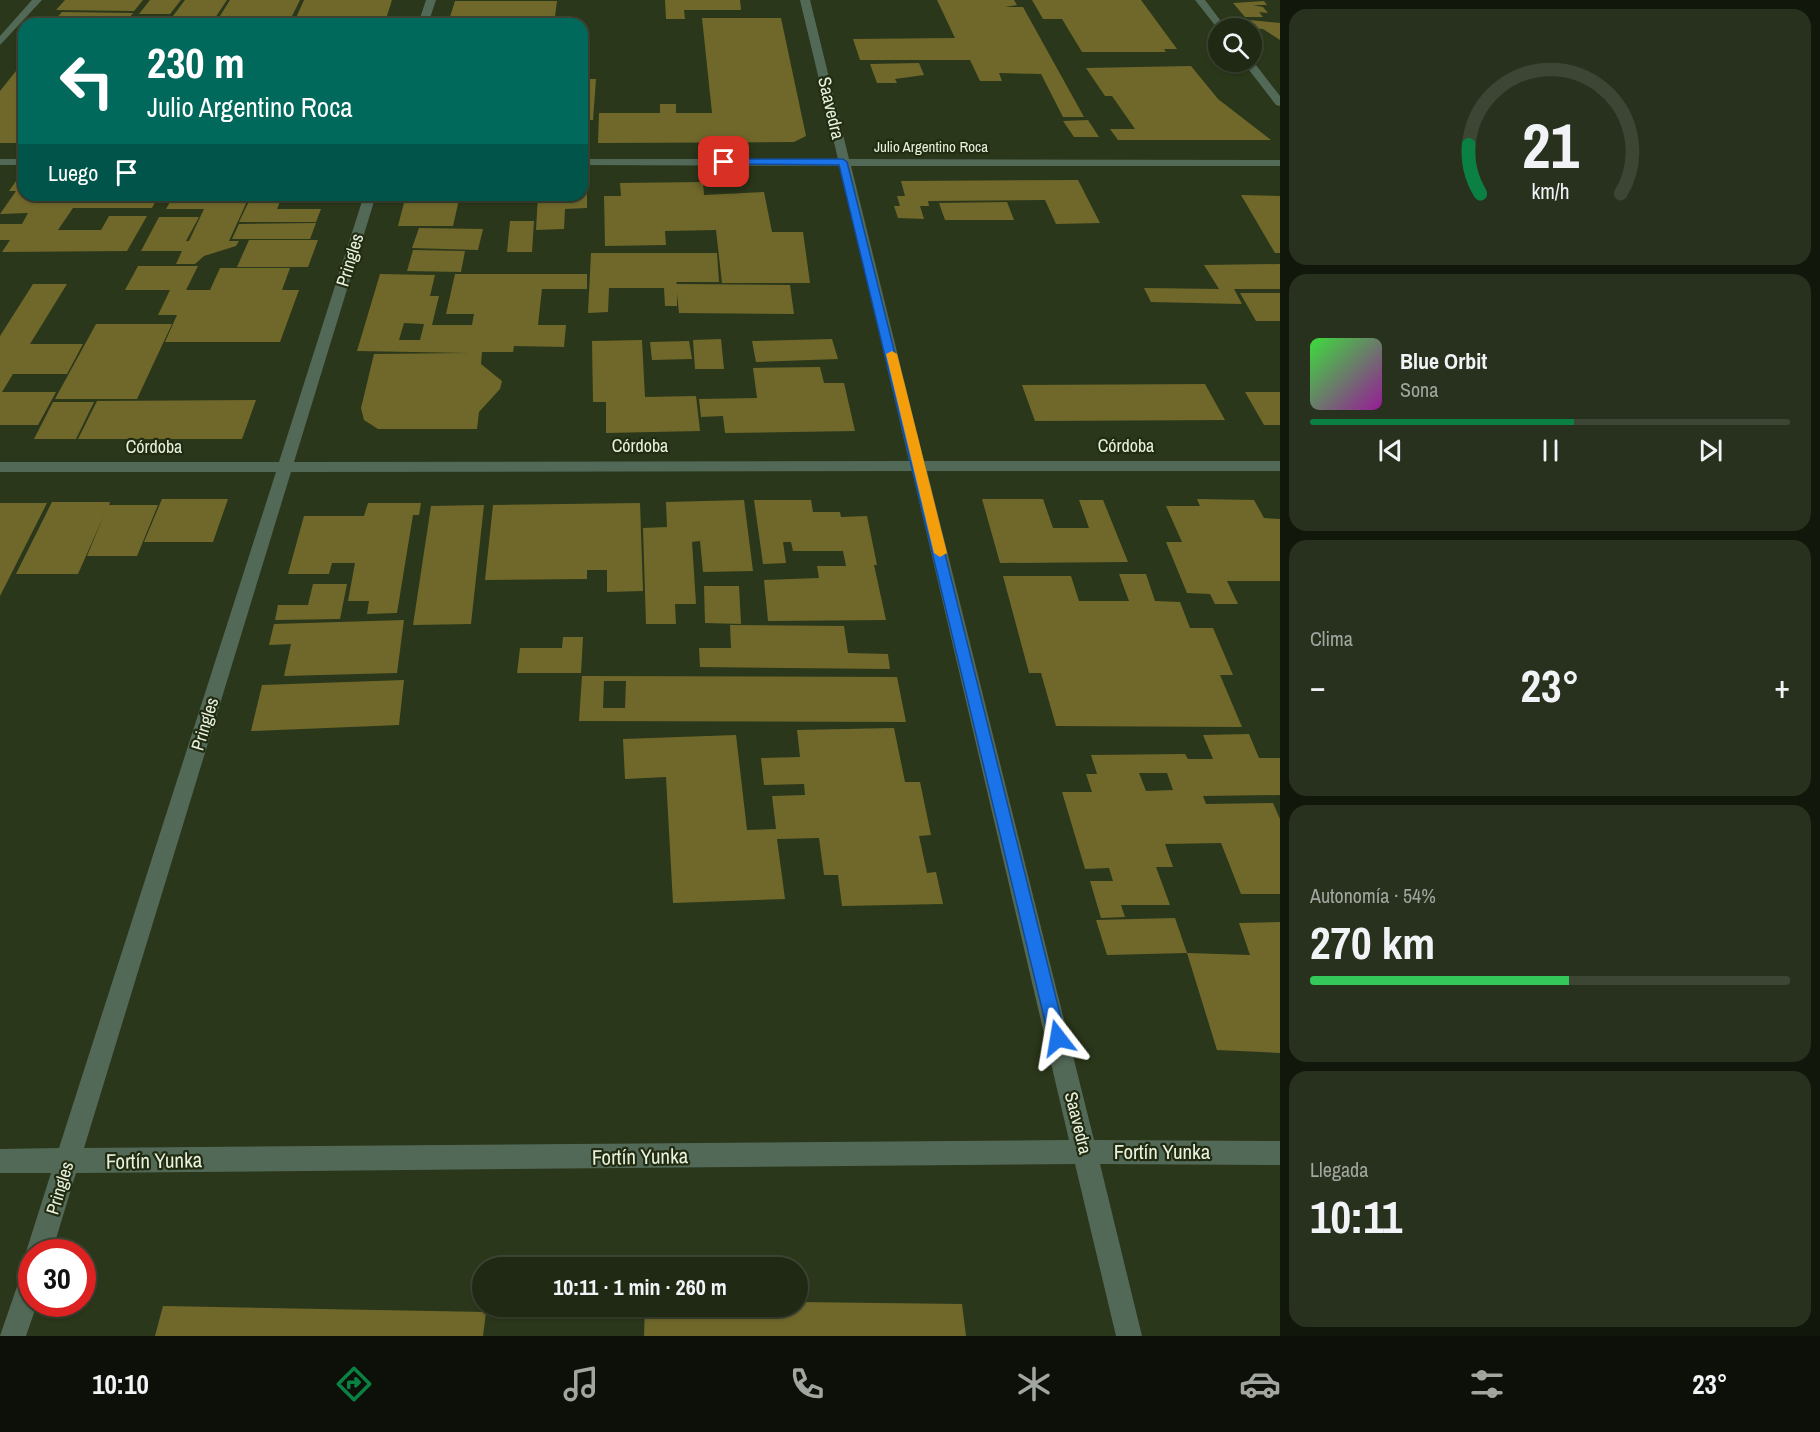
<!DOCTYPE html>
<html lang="es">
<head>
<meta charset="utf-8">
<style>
	:root { --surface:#202914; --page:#28311d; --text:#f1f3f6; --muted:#a2a6a0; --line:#3d4534; --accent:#0b8043 }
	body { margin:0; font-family:"Archivo Narrow",sans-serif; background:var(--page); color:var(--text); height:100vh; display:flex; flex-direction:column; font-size:22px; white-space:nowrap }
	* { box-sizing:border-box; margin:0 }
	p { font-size:20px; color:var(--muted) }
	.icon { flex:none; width:33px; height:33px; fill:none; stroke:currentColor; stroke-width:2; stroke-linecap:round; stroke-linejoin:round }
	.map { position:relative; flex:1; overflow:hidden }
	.details { display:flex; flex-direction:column; gap:9px; padding:9px; background:#12170b; width:540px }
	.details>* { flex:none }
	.banner { position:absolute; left:18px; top:18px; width:570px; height:183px; border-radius:18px; box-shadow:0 2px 4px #0004,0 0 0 2px var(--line); background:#00695c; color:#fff; overflow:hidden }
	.controls { position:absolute; left:1208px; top:18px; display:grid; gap:12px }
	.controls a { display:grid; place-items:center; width:54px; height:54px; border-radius:50%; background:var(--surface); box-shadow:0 2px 4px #0004,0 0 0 2px var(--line); font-size:30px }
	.speed { position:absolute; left:18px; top:1239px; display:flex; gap:12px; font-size:30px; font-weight:700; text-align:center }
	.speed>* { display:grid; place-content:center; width:78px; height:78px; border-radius:50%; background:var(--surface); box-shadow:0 2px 4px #0004,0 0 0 2px var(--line); line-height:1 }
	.speed .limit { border:9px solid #d22; background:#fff; color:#111 }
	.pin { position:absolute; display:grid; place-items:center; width:51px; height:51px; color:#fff; margin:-26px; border-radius:12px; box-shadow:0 3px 9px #0006 }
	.me { position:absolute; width:66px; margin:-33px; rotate:346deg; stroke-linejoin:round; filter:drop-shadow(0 0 4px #0008) }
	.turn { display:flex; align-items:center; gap:21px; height:126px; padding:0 30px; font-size:27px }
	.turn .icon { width:78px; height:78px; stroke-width:2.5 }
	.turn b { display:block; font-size:42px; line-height:51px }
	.then { display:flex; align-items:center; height:57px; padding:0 30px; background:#0003; gap:12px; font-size:22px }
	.big { font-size:45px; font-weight:700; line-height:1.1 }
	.details .card { flex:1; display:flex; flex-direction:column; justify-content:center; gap:9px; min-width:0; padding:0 21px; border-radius:18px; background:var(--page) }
	.details .dial { align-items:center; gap:0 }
	.dial svg { height:156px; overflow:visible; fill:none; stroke:var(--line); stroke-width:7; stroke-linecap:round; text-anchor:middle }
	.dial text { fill:var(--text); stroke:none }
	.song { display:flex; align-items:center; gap:18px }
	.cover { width:72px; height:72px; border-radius:9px; background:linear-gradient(135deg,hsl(120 70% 55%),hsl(300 70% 35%)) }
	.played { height:6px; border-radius:3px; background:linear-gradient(90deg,var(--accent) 55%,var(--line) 55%) }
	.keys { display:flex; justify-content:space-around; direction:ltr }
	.heat { display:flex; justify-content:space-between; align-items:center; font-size:33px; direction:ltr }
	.charge { height:9px; border-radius:4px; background:linear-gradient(90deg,#34c759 54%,var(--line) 0) }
	.trip { position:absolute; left:472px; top:1257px; width:336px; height:60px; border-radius:30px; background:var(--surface); box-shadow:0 2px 4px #0004,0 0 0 2px var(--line); font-weight:700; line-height:60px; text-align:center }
	.dock { display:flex; height:96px; justify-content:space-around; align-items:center; background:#0d1008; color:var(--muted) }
	.dock .icon { width:42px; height:42px }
	.dock .selected { color:var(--accent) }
	.dock b { font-size:27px; color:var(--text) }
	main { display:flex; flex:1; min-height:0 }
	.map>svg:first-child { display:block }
</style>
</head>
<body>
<main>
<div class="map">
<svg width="1280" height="1336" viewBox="0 0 1280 1336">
	<rect width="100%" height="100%" fill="#2b371a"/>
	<path fill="#70682b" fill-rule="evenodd" d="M65,0h78l-9,11 -78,-1z
		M150,0h31l-11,14h-31z
		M185,0h42l-16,24h-44z
		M230,0h70l-12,24h-73z
		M304,0h88l-6,19h-6l-2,5h-62l2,-4h-23z
		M665,0h75l1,10h-57l1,9h-19z
		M937,0h77l3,5 -12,2h18l61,110h-21l-22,-43 -42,-1 3,8h-22l-10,-21h-110l-7,-21 102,-1z
		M1032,0h109l36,49h-13l2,3h-84l-20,-33h-19z
		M455,1h102l-2,15h-80l-1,4h-25z
		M1264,1l3,4h-14l10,2 5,6 -9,-1 4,5h-18l-12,-14z
		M62,12l71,1 -8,11h-74z
		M702,18h79l25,118 -12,6 -196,1 1,-30h61v-9h16v9h36z
		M1239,19l41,4v17l-17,-11 -16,-1z
		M24,61v77l-4,5h-20v-52z
		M919,63l5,12 -29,4 2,4h-20l-7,-19z
		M1191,66l27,33 53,41h-153l-8,-11h25l-23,-33h-7l-19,-28z
		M582,79h14l-3,41h-11z
		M1088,120l11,17h-25l-11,-16z
		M21,174h3v21h135l-7,13h-79l-15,22h43l8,-14h38l-20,35 -125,1 8,-12h-10v-16h22l6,-11 -28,1 16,-23h-7z
		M582,176h5v32l-22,1 -1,20 -28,1 2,-35h44z
		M1078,180l22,43 -44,1 -11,-24 -117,1 1,5h-9l4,13 -26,-1 -4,-12h6l-3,-10h8l-4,-15z
		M703,182l1,13 60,-3 8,40h31l7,51h-88l-6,-53 -51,1 1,14 -61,1 -1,-50h17l-1,-13z
		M174,195h153l-2,4h-44l-4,10h44l-5,13h-77l11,-23h-2l-19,42h10l-3,5 -32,10 -9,8h-19l6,-13h-41l18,-34h40l-13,24h3l15,-32h-38z
		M406,195h54l-7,31h-55z
		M1241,195l39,1v57h-5z
		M1007,202l7,18h-69l-6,-17z
		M510,221h24l-2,31h-25z
		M316,223l-6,16h-78l7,-15z
		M419,228l64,1 -5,21 -66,-2z
		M249,240h69l-10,27h-71z
		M413,250l52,1 -4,21 -54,-1z
		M591,253h126l2,29h-42l-1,2 114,1 4,29 -115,-1 -2,-20v13h-12l-1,-18h-55l-1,24 -20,1z
		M1280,264v25h-46l8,15 -91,-2 -7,-14 75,1 -15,-24z
		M138,266h60l-12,24h24l10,-22h70l-8,22h17l-19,52h-115l12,-27h-19l12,-25h-45z
		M380,274l55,1 -5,21h9l-7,29h40l2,-11h-28l9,-40h132v15h-45l-4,36h28l-2,22 -50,-1 -1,6h-31l-1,12 21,17 -2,8 -21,23 -2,17h-99l-14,-9 -3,-12 13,-54 95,-1 -112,-2zM404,323l20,1 -4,16h-21z
		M33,284h34l-37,60h53l-16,30h-54l-11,18h54l-18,33h-38v-89z
		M1240,293h40v28h-24z
		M96,324h76l-35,75h-82z
		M721,339l3,30h-29l-2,-29z
		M832,339l6,20 -82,3 -4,-21z
		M642,340l3,57 51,-1 4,35 -94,2v-31h-13l-1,-61z
		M689,341l3,18 -40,1 -2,-18z
		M820,367l4,16h20l11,48 -130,2 -2,-17 -22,1 -2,-18 58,-1 -4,-30z
		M1205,384l20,36 -190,1 -13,-36z
		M1245,392h35v33h-16z
		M256,400l-14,39h-164l19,-38z
		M53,402h41l-18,37h-42z
		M162,499h66l-15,43h-69z
		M982,499h61l10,29h36l-10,-28h24l25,62 -128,1z
		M1197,499l57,1 10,18 16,1v62h-53l11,23h-23l-5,-10 -23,-1 -21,-51h16l-16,-36h34z
		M744,500l9,71 -50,1 -3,-31 -8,1 4,62h-21l1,20h-30l-3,-96 24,-1 -1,-25z
		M754,500h57l2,12h27l1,5 26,-1 10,49h-3l12,55 -118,1 -4,-41 55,-2 -2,-12h29l-3,-15h-50l-2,-9h-8l3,21 -23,1z
		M52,502h58l-1,3h49l-21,51h-50l17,-41 -26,59h-62z
		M0,503h47l-47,93z
		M368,503h53l-2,12h-6l-16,98 -30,1 2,-13h-21l7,-38h-23l-3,11h-41l16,-58h60z
		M640,503l3,88 -36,1v-22h-20v9l-102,1 8,-75z
		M484,505l-13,119 -58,1 18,-119z
		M1119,574h27l9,27 25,1 10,26h23l20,47h-13l22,52 -186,-1 -15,-53h-12l-26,-97h68l8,25h50z
		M313,584h34l-7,35 -65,1 3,-15h30z
		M704,586h35l2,38 -36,-1z
		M404,620l-7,53 -113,3 7,-32 -22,1 5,-21z
		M730,625l114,1 4,27 40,1 2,15 -190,-2 -1,-19h32z
		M563,637h20l-2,36h-64l3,-25h42z
		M582,676l315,1 9,45 -327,-1zM604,681h22l-1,27h-22z
		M404,680l-5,45 -148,6 11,-46z
		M894,728l11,54h15l11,53 -12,1 8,37 9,-1 7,32 -101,2 -4,-31h-14l-5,-37 -42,1 8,60 -112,4 -7,-126 -41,2 -2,-40 113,-4 11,95 29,-1 -4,-33 33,-1 -1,-11 -40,1 -3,-27 39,-1 -3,-27z
		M1249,734l10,24h21v37l-77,1 3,8 67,-1 7,16v75h-39l-20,-51 -56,1 8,23h-17l14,38h-49l4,12 -24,1 -11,-37h23l-4,-13 -24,1 -23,-77h30l-6,-18h11l-6,-19 94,-1 3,5h25l-10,-24zM1139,773h28l6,17 -27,1z
		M1175,918l12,35 -80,2 -11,-35z
		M1280,922v131l-63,-3 -30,-97 63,2 -11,-32z
		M798,1302l164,2 4,32h-322l1,-30h153z
		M163,1306l323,6 -3,24h-328z"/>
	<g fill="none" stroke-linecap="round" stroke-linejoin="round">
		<path fill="#536958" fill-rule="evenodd" d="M32,0h10l-42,45v-9z
			M426,0h10l-8,24h-10z
			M800,0h10l39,159 431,1v6h-429l73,295h356v10h-353l167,669 186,1v24l-180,-1 42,172h-26l-41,-172 -999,9 -24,79h-20l-2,9 -4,-9 25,-79h-51v-24l59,-1 217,-676h-276v-10h279l85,-267h12l-82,267 615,-1 -69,-295 -258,-1v-6h256zM912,471l157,669 -985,8 207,-676z
			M1195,0h10l21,28 -8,1z
			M1252,60l28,36v10l-4,-1 -33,-43z
			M0,159h24v6h-24z
			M32,1265v39h5l-11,32h-26l23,-67z"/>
	</g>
	<path fill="#1a73e8" stroke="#114b97" stroke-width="1.5" d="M843,159l4,3 219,876 -2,6 -6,2 -6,-2 -3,-6 -210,-873 -115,-1 -4,-2 4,-3z"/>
	<path fill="#f59e0b" d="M892,351l5,3 50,199 -7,4 -6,-4 -48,-199z"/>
	<g text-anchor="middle" stroke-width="4.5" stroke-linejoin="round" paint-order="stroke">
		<g font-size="15" fill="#e8f0df" stroke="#212c10">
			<text x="931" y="152">Julio Argentino Roca</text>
		</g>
		<g font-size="18" fill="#e8f0df" stroke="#212c10">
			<text transform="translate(831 108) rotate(77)" y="6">Saavedra</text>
			<text transform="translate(350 260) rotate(-73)" y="6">Pringles</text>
			<text x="640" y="452">Córdoba</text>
			<text x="1126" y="452">Córdoba</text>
			<text x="154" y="453">Córdoba</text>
			<text transform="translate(205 724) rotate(-73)" y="6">Pringles</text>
			<text transform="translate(1078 1123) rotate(76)" y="6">Saavedra</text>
			<text transform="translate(60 1188) rotate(-73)" y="6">Pringles</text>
		</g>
		<g font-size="21" fill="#e8f0df" stroke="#212c10">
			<text x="1162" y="1159">Fortín Yunka</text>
			<text transform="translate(640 1157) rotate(-1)" y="7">Fortín Yunka</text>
			<text transform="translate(154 1161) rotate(-1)" y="7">Fortín Yunka</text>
		</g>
	</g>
</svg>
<div class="controls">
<a><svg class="icon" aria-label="search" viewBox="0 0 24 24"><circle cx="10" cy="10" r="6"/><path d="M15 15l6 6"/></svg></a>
</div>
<div class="speed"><div class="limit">30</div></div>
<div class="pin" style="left:724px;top:162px;background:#d93025"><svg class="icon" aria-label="arrive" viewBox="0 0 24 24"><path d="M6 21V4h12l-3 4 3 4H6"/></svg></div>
<svg class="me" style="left:1058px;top:1038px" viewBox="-20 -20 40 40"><path d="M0-17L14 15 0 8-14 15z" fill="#1a73e8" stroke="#fff" stroke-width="4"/></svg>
<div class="trip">10:11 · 1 min · 260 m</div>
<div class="banner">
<div class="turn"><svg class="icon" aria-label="left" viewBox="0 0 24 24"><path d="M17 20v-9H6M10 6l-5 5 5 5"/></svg><div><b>230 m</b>Julio Argentino Roca</div></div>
<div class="then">Luego<svg class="icon" aria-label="arrive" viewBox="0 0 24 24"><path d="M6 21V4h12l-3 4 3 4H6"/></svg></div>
</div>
</div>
<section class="details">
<div class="card dial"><svg viewBox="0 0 100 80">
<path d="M14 69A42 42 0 1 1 86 69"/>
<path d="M14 69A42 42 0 0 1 8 44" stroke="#0b8043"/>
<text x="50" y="56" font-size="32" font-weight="700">21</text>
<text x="50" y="72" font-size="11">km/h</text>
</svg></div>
<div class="card">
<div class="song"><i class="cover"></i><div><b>Blue Orbit</b><p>Sona</p></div></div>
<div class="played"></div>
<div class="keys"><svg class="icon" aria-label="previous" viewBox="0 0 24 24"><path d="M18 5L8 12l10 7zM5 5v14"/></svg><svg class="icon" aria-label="pause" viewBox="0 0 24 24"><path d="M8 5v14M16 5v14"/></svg><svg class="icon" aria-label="next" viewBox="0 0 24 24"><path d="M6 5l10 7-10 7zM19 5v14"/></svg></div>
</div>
<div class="card"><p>Clima</p>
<div class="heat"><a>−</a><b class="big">23°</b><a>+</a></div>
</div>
<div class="card"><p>Autonomía · 54%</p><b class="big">270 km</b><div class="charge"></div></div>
<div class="card"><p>Llegada</p><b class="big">10:11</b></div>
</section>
</main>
<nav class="dock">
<b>10:10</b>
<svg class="icon selected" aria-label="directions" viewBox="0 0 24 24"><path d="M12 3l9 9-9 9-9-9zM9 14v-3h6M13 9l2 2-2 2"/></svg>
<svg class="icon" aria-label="music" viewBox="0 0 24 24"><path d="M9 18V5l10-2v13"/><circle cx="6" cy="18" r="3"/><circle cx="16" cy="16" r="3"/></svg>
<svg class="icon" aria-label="phone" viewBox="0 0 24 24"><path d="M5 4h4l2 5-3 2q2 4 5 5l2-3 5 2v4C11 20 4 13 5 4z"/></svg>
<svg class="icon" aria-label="climate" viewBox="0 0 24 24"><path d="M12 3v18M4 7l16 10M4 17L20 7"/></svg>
<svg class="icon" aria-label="car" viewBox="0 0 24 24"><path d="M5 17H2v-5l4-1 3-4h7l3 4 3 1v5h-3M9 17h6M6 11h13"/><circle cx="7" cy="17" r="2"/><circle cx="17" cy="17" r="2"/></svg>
<svg class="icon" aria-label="filters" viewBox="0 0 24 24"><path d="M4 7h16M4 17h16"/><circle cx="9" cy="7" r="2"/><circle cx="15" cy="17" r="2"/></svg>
<b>23°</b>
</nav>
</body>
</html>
